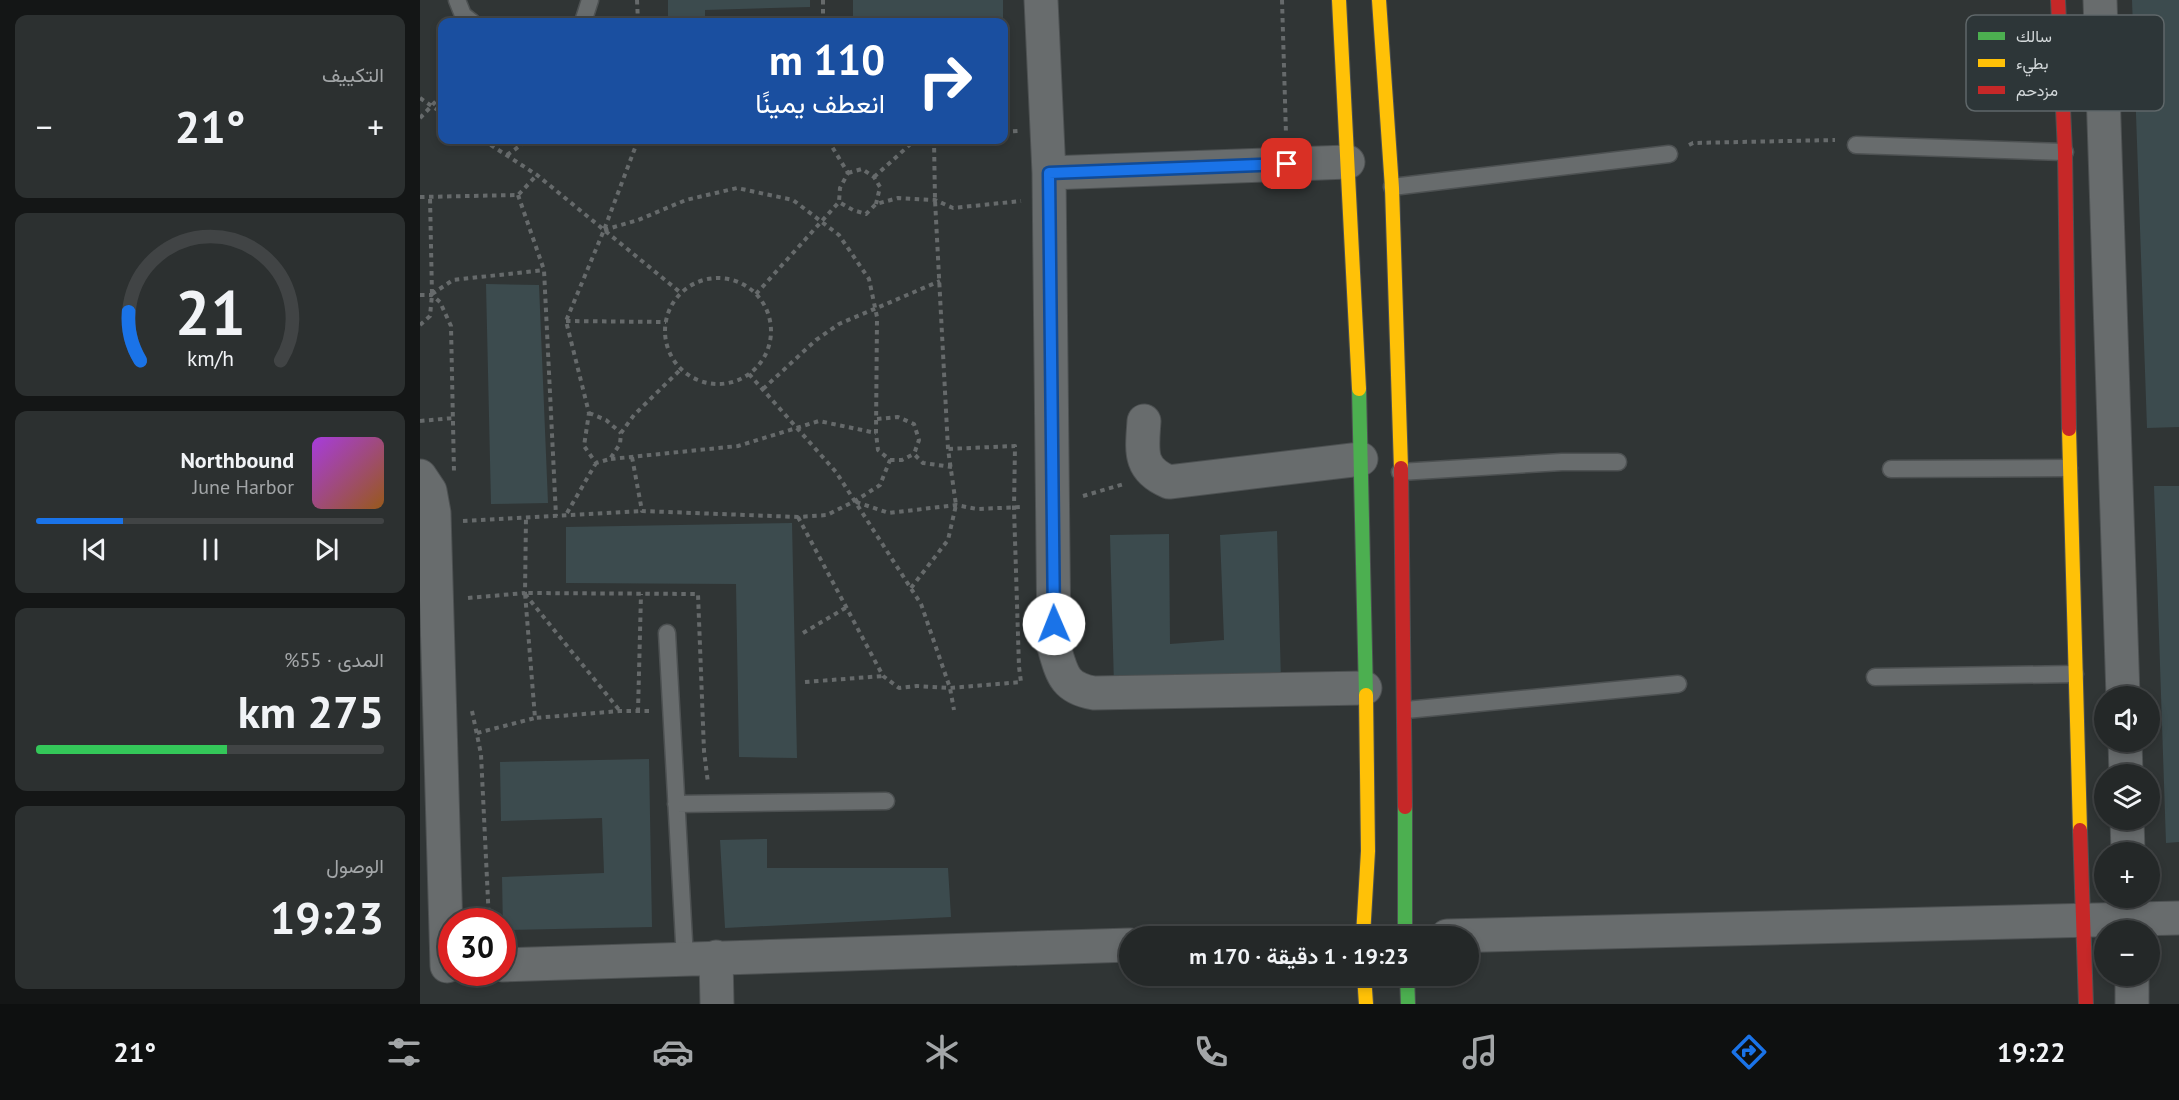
<!DOCTYPE html>
<html lang="ar">
<head>
<meta charset="utf-8">
<style>
	:root { --surface:#242828; --page:#2c3030; --text:#f1f3f6; --muted:#a3a6a8; --line:#414445; --accent:#1a73e8 }
	body { margin:0; font-family:"PT Sans",Vazirmatn,sans-serif; background:var(--page); color:var(--text); direction:rtl; height:100vh; display:flex; flex-direction:column; font-size:22px; white-space:nowrap }
	* { box-sizing:border-box; margin:0 }
	p { font-size:20px; color:var(--muted) }
	.icon { flex:none; width:33px; height:33px; fill:none; stroke:currentColor; stroke-width:2; stroke-linecap:round; stroke-linejoin:round }
	.map { position:relative; flex:1; overflow:hidden; direction:ltr }
	.panel { display:flex; flex-direction:column; gap:15px; padding:15px; background:#141616; width:420px }
	.panel>* { flex:none }
	.hud { position:absolute; left:18px; top:18px; width:570px; height:126px; border-radius:12px; box-shadow:0 3px 9px #0003,0 0 0 2px var(--line); direction:rtl; background:#1a4fa0; color:#fff; overflow:hidden }
	.tools { position:absolute; left:1674px; top:686px; display:grid; gap:12px }
	.tools a { display:grid; place-items:center; width:66px; height:66px; border-radius:50%; background:var(--surface); box-shadow:0 3px 9px #0003,0 0 0 2px var(--line); font-size:30px }
	.speed { position:absolute; left:18px; top:908px; display:flex; gap:12px; font-size:30px; font-weight:700; text-align:center }
	.speed>* { display:grid; place-content:center; width:78px; height:78px; border-radius:50%; background:var(--surface); box-shadow:0 3px 9px #0003,0 0 0 2px var(--line); line-height:1 }
	.speed .limit { border:9px solid #d22; background:#fff; color:#111 }
	.pin { position:absolute; display:grid; place-items:center; width:51px; height:51px; color:#fff; margin:-26px; border-radius:12px; box-shadow:0 3px 9px #0006 }
	.me { position:absolute; width:66px; margin:-33px; rotate:359deg; stroke-linejoin:round; filter:drop-shadow(0 0 4px #0008) }
	.turn { display:flex; align-items:center; gap:21px; height:126px; padding:0 24px; font-size:27px }
	.turn .icon { width:78px; height:78px; stroke-width:2.5 }
	.turn b { display:block; font-size:42px; line-height:51px }
	.big { font-size:45px; font-weight:600; line-height:1.1 }
	.panel .card { flex:1; display:flex; flex-direction:column; justify-content:center; gap:9px; min-width:0; padding:0 21px; border-radius:12px; background:var(--page) }
	.panel .dial { align-items:center; gap:0 }
	.dial svg { height:156px; overflow:visible; fill:none; stroke:var(--line); stroke-width:7; stroke-linecap:round; text-anchor:middle }
	.dial text { fill:var(--text); stroke:none }
	.song { display:flex; align-items:center; gap:18px }
	.cover { width:72px; height:72px; border-radius:9px; background:linear-gradient(135deg,hsl(280 70% 55%),hsl(30 70% 35%)) }
	.played { height:6px; border-radius:3px; background:linear-gradient(90deg,var(--accent) 25%,var(--line) 25%) }
	.keys { display:flex; justify-content:space-around; direction:ltr }
	.heat { display:flex; justify-content:space-between; align-items:center; font-size:33px; direction:ltr }
	.charge { height:9px; border-radius:4px; background:linear-gradient(90deg,#34c759 55%,var(--line) 0) }
	.trip { position:absolute; left:699px; top:926px; width:360px; height:60px; border-radius:30px; background:var(--surface); box-shadow:0 3px 9px #0003,0 0 0 2px var(--line); font-weight:600; line-height:60px; text-align:center; direction:rtl }
	.menu { display:flex; height:96px; justify-content:space-around; align-items:center; background:#0e1010; color:var(--muted) }
	.menu .icon { width:42px; height:42px }
	.menu .on { color:var(--accent) }
	.menu b { font-size:27px; color:var(--text) }
	main { display:flex; flex:1; min-height:0 }
	.map>svg:first-child { display:block }
</style>
</head>
<body>
<main>
<div class="map">
<svg width="1759" height="1004" viewBox="0 0 1759 1004">
	<rect width="100%" height="100%" fill="#303535"/>
	<path fill="#3c4b4e" d="M248,0h142v7l-105,3v12h-37z
		M433,0h150v22h-48v-6l-102,3z
		M1712,0h47v427l-32,1z
		M66,284l53,1 9,218 -57,1z
		M1734,486h25v356l-13,1z
		M372,523l5,235 -58,-1 -3,-173 -170,-1v-56z
		M857,531l4,151 -167,4 -4,-151 59,-1 1,110 54,-4 -4,-105z
		M229,759l3,168 -149,3 -1,-53 102,-4 -2,-55 -101,3 -1,-59z
		M347,839v29h181l3,49 -226,11 -5,-88z"/>
	<g fill="none" stroke-linecap="round" stroke-linejoin="round">
		<g stroke="#4d5152" stroke-width="19">
			<path id="lane" d="M37,0l6,15 9,7
				M163,22l7,-22
				M1436,145l209,7
				M972,187l277,-33
				M1471,469l178,-1
				M980,472l162,-10h56
				M247,633l18,326
				M1455,677l200,-3
				M986,710l272,-26
				M256,804l210,-3"/>
		</g>
		<g stroke="#4d5152" stroke-width="35">
			<path id="street" d="M621,0l8,173 5,474c8,27 10,41 40,46l271,-5
				M1680,0l23,696
				M629,173l299,-11
				M724,421c-2,30 -6,48 25,61l192,-23
				M0,476l10,15 4,22 13,453
				M1705,741l1,33
				M1707,819l1,33
				M1027,936l732,-18
				M296,957l1,47
				M82,965l628,-20
				M1712,975v29"/>
		</g>
		<g stroke="#4d5152" stroke-width="16">
			<path id="fast" d="M939,389l7,306
				M985,936v-129
				M987,975l1,29"/>
		</g>
		<g stroke="#4d5152" stroke-width="16">
			<path id="slow" d="M919,0l20,389
				M959,0l13,188 9,280
				M1649,429l11,401
				M943,936l5,-85 -2,-156
				M944,975l2,29"/>
		</g>
		<g stroke="#4d5152" stroke-width="16">
			<path id="jam" d="M1638,0l7,152 4,277
				M981,468l4,339
				M1660,830l6,174"/>
		</g>
		<path stroke="#666a6b" stroke-width="4" stroke-dasharray="4.5 4.5" stroke-linecap="butt" d="M217,0l1,22
			M403,0v22
			M862,0l4,134
			M0,98l22,15
			M0,118l22,-23
			M584,132l14,-1
			M63,140l54,35 144,118
			M218,140l-34,90 -38,91 23,92 -5,33 12,17 14,-4 10,-15 1,-11 13,-18 47,-46
			M408,140l20,33 -8,15 -1,14 14,8 13,4 10,-10 22,-6 37,2 18,8 68,-7
			M1269,145l4,-2 142,-3
			M87,155l21,-15
			M428,173l14,-4 12,8 6,10 -4,17
			M454,177l41,-37
			M98,195l26,75 12,246
			M0,197l98,-2 19,-20
			M184,230l34,-10 48,-20 51,-12 56,12 46,35 30,44 8,38 -1,116 2,17 12,10 -10,25 -25,16 -28,14 -29,2 -156,-6 -10,-54
			M245 331a53 53 0 1 1 106 0a53 53 0 1 1-106 0Z
			M12,294l21,-14 91,-10
			M336,294l83,-92
			M0,295h12l8,7 11,24 3,146
			M146,321l100,1
			M0,325l10,-9 2,-21 -2,-98
			M329,374l87,98 85,132 29,84 4,22
			M343,389l53,-49 23,-16 101,-43
			M169,413l17,7 15,13
			M457,419l21,-2 16,7 5,16 -5,14 9,9 29,4
			M0,421l33,-3
			M191,459l127,-13 81,-25 57,12
			M470,460h12l12,-6
			M663,496l41,-12
			M436,502l33,11 67,-8 21,4 45,-2
			M147,513l29,-50
			M378,517l85,159 16,12 18,-2 33,2 71,-6 -2,-15 -5,-159 1,-62 -67,3
			M43,521l179,-10
			M491,588l37,-48 8,-35 -8,-56 -13,-249 -1,-60
			M105,594l95,117
			M48,598l57,-5 1,-76
			M383,633l44,-26
			M385,682l78,-6
			M52,711l9,43 8,167
			M229,711h-29l-85,7 -10,-125 173,1 6,157 4,32
			M218,712l3,-118
			M57,733l58,-15"/>
		<use href="#lane" stroke="#686c6d" stroke-width="16"/>
		<use href="#street" stroke="#686c6d" stroke-width="33"/>
		<use href="#fast" stroke="#4caf50" stroke-width="14"/>
		<use href="#slow" stroke="#ffc107" stroke-width="14"/>
		<use href="#jam" stroke="#c62828" stroke-width="14"/>
	</g>
	<g fill="none" stroke-linecap="round" stroke-linejoin="round">
		<g stroke="#114b97" stroke-width="15">
			<path id="route" d="M634,624l-5,-451 238,-9"/>
		</g>
		<use href="#route" stroke="#1a73e8" stroke-width="10"/>
	</g>
	<rect x="1546" y="15" width="198" height="96" rx="9" fill="#2d3638" stroke="#5f6769" stroke-width="1.5"/>
	<rect x="1558" y="32" width="27" height="8" fill="#4caf50"/>
	<rect x="1558" y="59" width="27" height="8" fill="#ffc107"/>
	<rect x="1558" y="86" width="27" height="8" fill="#c62828"/>
	<g font-size="16" fill="#d3d8da">
		<text x="1596" y="42">سالك</text>
		<text x="1596" y="69">بطيء</text>
		<text x="1596" y="96">مزدحم</text>
	</g>
</svg>
<div class="tools">
<a><svg class="icon" aria-label="sound" viewBox="0 0 24 24"><path d="M4 9h4l5-4v14l-5-4H4zM17 9q2 3 0 6"/></svg></a>
<a><svg class="icon" aria-label="layers" viewBox="0 0 24 24"><path d="M12 4l9 5-9 5-9-5zM3 14l9 5 9-5"/></svg></a>
<a>+</a>
<a>−</a>
</div>
<div class="speed"><div class="limit">30</div></div>
<div class="pin" style="left:867px;top:164px;background:#d93025"><svg class="icon" aria-label="arrive" viewBox="0 0 24 24"><path d="M6 21V4h12l-3 4 3 4H6"/></svg></div>
<svg class="me" style="left:634px;top:624px" viewBox="-20 -20 40 40"><circle r="19" fill="#fff"/><path d="M0-13L10 11 0 6-10 11z" fill="#1a73e8"/></svg>
<div class="trip">19:23 · 1 دقيقة · 170 m</div>
<div class="hud">
<div class="turn"><svg class="icon" aria-label="right" viewBox="0 0 24 24"><path d="M7 20v-9h11M14 6l5 5-5 5"/></svg><div><b>110 m</b>انعطف يمينًا</div></div>
</div>
</div>
<section class="panel">
<div class="card"><p>التكييف</p>
<div class="heat"><a>−</a><b class="big">21°</b><a>+</a></div>
</div>
<div class="card dial"><svg viewBox="0 0 100 80">
<path d="M14 69A42 42 0 1 1 86 69"/>
<path d="M14 69A42 42 0 0 1 8 44" stroke="#1a73e8"/>
<text x="50" y="56" font-size="32" font-weight="700">21</text>
<text x="50" y="72" font-size="11">km/h</text>
</svg></div>
<div class="card">
<div class="song"><i class="cover"></i><div><b>Northbound</b><p>June Harbor</p></div></div>
<div class="played"></div>
<div class="keys"><svg class="icon" aria-label="previous" viewBox="0 0 24 24"><path d="M18 5L8 12l10 7zM5 5v14"/></svg><svg class="icon" aria-label="pause" viewBox="0 0 24 24"><path d="M8 5v14M16 5v14"/></svg><svg class="icon" aria-label="next" viewBox="0 0 24 24"><path d="M6 5l10 7-10 7zM19 5v14"/></svg></div>
</div>
<div class="card"><p>المدى · 55%</p><b class="big">275 km</b><div class="charge"></div></div>
<div class="card"><p>الوصول</p><b class="big">19:23</b></div>
</section>
</main>
<nav class="menu">
<b>19:22</b>
<svg class="icon on" aria-label="directions" viewBox="0 0 24 24"><path d="M12 3l9 9-9 9-9-9zM9 14v-3h6M13 9l2 2-2 2"/></svg>
<svg class="icon" aria-label="music" viewBox="0 0 24 24"><path d="M9 18V5l10-2v13"/><circle cx="6" cy="18" r="3"/><circle cx="16" cy="16" r="3"/></svg>
<svg class="icon" aria-label="phone" viewBox="0 0 24 24"><path d="M5 4h4l2 5-3 2q2 4 5 5l2-3 5 2v4C11 20 4 13 5 4z"/></svg>
<svg class="icon" aria-label="climate" viewBox="0 0 24 24"><path d="M12 3v18M4 7l16 10M4 17L20 7"/></svg>
<svg class="icon" aria-label="car" viewBox="0 0 24 24"><path d="M5 17H2v-5l4-1 3-4h7l3 4 3 1v5h-3M9 17h6M6 11h13"/><circle cx="7" cy="17" r="2"/><circle cx="17" cy="17" r="2"/></svg>
<svg class="icon" aria-label="filters" viewBox="0 0 24 24"><path d="M4 7h16M4 17h16"/><circle cx="9" cy="7" r="2"/><circle cx="15" cy="17" r="2"/></svg>
<b>21°</b>
</nav>
</body>
</html>
